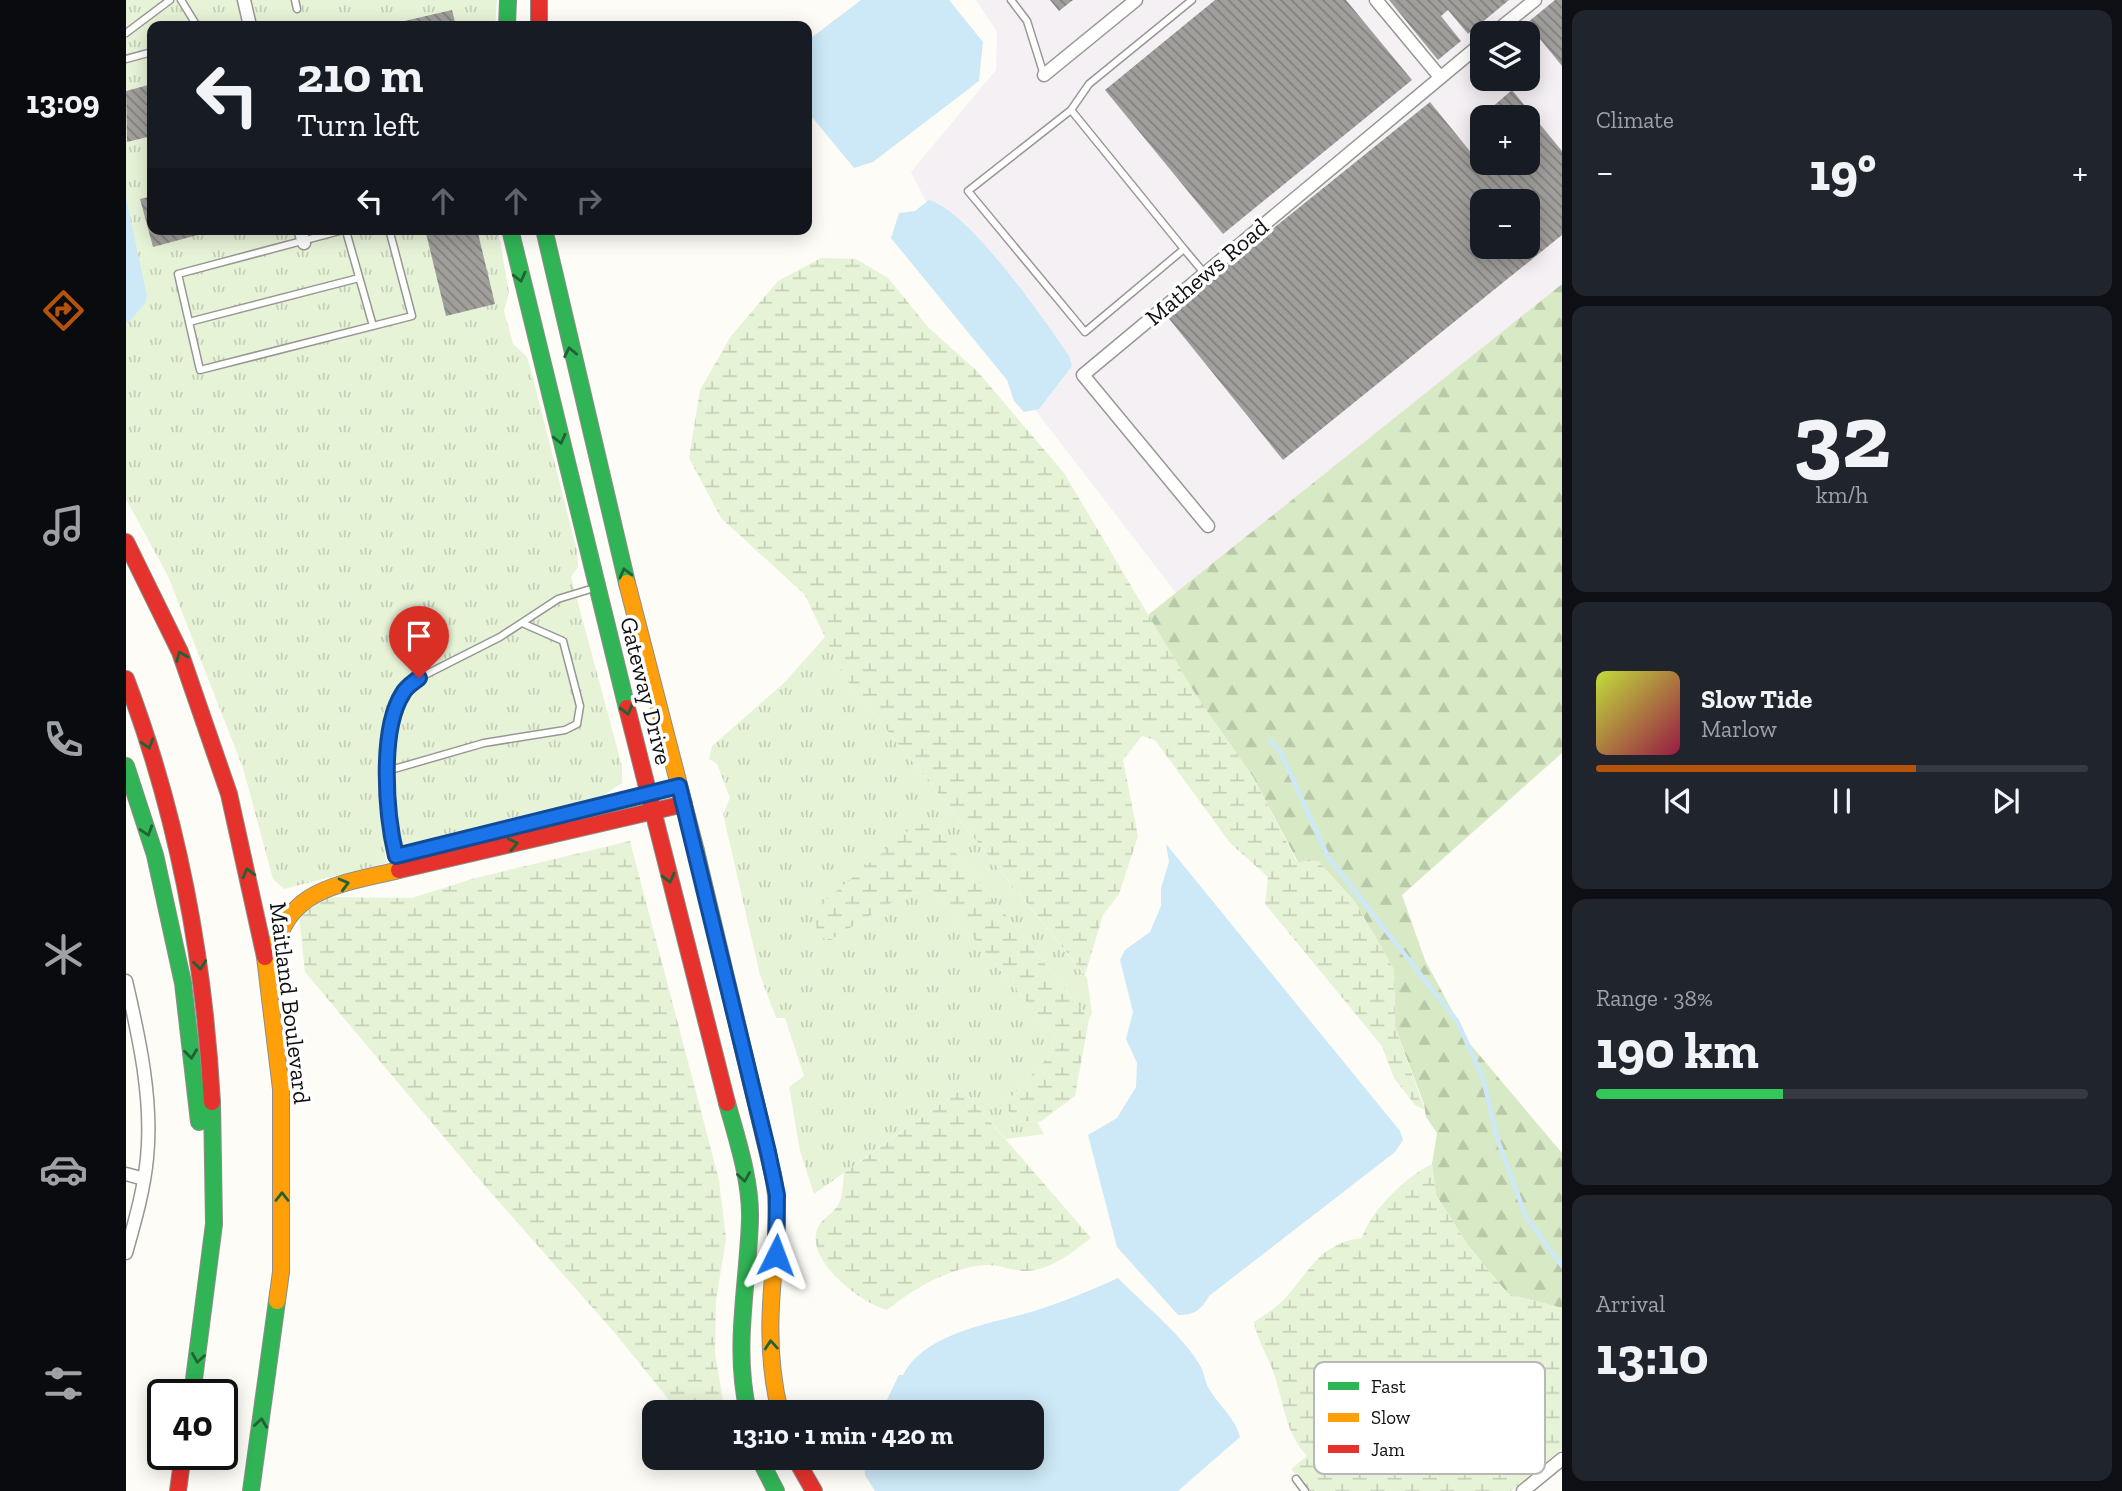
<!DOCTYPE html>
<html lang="en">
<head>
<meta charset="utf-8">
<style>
	:root { --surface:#171b24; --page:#20242c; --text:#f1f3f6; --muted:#9ea1a6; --line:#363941; --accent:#b45309 }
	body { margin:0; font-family:"Zilla Slab",serif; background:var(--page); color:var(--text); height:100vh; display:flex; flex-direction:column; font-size:26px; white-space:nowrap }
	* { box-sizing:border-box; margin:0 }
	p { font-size:23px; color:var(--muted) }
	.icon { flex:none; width:38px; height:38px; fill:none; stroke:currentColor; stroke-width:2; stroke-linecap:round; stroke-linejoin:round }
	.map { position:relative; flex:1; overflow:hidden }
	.side { display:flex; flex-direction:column; gap:10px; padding:10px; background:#0d0f14; width:560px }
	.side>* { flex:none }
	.hud { position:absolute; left:21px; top:21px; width:665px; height:214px; border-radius:14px; box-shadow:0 4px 18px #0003; background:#171b24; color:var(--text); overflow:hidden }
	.fabs { position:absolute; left:1344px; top:21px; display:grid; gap:14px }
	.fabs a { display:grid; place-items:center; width:70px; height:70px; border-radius:14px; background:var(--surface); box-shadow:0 4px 18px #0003; font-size:35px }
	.speed { position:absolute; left:21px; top:1379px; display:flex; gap:14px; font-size:35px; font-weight:700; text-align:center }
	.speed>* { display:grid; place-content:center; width:91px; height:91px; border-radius:50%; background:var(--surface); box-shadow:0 4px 18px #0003; line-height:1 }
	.speed .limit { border:4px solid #111; border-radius:10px; background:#fff; color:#111 }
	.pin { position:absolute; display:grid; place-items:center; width:60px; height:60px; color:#fff; margin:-72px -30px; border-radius:50% 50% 50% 0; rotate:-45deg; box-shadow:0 0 7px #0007 }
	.pin .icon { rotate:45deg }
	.me { position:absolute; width:77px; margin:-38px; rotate:3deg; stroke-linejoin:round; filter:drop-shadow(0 0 5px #0008) }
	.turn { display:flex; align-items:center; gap:24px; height:147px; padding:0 35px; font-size:32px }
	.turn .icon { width:91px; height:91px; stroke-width:2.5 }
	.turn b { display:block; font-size:49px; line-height:60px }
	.lanes { display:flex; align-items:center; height:66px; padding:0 35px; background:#0003; justify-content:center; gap:35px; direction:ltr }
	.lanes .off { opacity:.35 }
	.big { font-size:52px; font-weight:800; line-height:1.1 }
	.side .tile { flex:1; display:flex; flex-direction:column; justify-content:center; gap:10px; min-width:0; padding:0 24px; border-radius:14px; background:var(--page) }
	.side .dial { align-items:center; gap:0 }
	.dial b { font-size:91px; line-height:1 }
	.song { display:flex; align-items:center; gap:21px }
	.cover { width:84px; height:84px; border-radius:10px; background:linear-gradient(135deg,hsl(70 70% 55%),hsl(340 70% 35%)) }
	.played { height:7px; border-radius:4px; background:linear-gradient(90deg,var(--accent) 65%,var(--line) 65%) }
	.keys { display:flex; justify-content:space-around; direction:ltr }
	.heat { display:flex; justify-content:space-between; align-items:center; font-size:38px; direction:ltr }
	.charge { height:10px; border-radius:5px; background:linear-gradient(90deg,#34c759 38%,var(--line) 0) }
	.trip { position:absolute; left:516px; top:1400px; width:402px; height:70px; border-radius:14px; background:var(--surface); box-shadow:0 4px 18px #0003; font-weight:800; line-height:70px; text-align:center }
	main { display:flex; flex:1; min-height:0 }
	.menu { display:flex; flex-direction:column; width:126px; justify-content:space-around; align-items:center; background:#090b0e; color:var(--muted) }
	.menu .icon { width:49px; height:49px }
	.menu .selected { color:var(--accent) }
	.menu b { font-size:32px; color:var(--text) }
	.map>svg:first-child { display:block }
</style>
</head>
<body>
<main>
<nav class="menu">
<b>13:09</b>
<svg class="icon selected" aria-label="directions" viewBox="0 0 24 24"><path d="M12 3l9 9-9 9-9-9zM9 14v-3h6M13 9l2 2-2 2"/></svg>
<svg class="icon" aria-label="music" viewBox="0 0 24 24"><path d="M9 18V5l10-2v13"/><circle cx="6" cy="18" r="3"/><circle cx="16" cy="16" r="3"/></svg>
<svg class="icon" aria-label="phone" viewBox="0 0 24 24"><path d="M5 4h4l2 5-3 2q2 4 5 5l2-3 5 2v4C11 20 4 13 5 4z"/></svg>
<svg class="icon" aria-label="climate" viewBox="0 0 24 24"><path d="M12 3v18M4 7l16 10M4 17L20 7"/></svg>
<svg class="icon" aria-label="car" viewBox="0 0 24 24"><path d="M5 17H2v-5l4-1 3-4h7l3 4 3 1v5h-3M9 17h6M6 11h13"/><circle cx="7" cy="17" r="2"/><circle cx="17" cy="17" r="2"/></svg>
<svg class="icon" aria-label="filters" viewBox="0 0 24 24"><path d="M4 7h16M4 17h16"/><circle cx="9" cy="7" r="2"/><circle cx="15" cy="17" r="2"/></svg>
</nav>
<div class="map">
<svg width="1436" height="1491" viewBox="0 0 1436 1491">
	<defs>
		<pattern id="grass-tufts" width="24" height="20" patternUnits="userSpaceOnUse" patternTransform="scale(1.75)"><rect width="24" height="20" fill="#e7f3d7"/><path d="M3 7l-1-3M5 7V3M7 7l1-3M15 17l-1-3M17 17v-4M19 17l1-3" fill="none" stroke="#c5cfb8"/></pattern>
		<pattern id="forest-firs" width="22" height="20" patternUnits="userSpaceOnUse" patternTransform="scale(1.75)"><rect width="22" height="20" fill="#d8eac5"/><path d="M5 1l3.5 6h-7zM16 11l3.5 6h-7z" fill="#b8c8a8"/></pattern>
		<pattern id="wetland-marsh" width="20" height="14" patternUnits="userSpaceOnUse" patternTransform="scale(1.75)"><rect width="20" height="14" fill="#e7f3d7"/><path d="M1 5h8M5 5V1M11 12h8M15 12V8" fill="none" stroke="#c5cfb8"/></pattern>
		<pattern id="building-back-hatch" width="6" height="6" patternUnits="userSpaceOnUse" patternTransform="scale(1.75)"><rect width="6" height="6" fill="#a19f9c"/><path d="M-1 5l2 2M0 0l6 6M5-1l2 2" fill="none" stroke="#82807e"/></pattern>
	</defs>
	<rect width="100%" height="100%" fill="#fdfcf7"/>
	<path fill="#f5f0f3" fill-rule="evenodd" d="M850,0h586v286l-379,316 -157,-204 -115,-226 85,-102 1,-38zM1356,33h46v46h-46zM1356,117h46v46h-46zM1356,201h46v46h-46z"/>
	<path fill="url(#grass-tufts)" d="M0,0h371l-2,26h-343v203h346l11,64 -5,18 9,33 14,13 4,13 46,181 1,16 -7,10 51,189v17l-18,12 -200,50 -19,7 1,11 -102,26 -11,-10 -30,-111 -75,-192 -42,-77z
		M699,637l19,40 243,301 5,35 -3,6 -153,-191 -106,112 74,-45 29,-5 122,146 -4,18 -47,51 12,16 21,1 7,12 -38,5 -44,-50 -148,105 -14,-43 -11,-64 15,-11 -19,-58h-9l-16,-43 -37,-161 7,-16 -13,-34 -8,-5 3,-13 72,-63z"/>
	<path fill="url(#forest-firs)" d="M1436,284v469l-160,142 23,65 45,84 92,109v155l-54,-14 -41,-50 -31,-49 -4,-31 5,-31 -11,-16 -2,-13 -29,-77 -1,-57 -39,-68 -37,-41 -20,1 -45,-85 -56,-80 -49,-82z"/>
	<path fill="url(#wetland-marsh)" d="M695,258l35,1 32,19 41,50 49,44 86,101 133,224 56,80 44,85 21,-1 37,41 39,68 1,57 30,83 -10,-5 -21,-27 -12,-32 -117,-142 3,-27 -38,-34 -75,-103 -13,-4 -19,24 15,76 -19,58 -16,21 -18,60 -241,-298 -39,-82 -84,-77 -32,-60 11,-68 31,-54 47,-55z
		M791,823l19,5 153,191 -14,77 -35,26 -24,-1 -12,-16 47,-51 4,-18 -122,-146 -29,5 -74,45 -12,-3 -4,-27z
		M504,841l89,339 7,59 -10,62 -1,52 10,59h-46l-65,-80 -129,-146 -180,-214 -6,-56 29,-19 84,1 60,-19z
		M836,1089l129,149c-19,15 -43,34 -68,33 -12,-1 -26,-7 -38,-6 -37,3 -69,22 -98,45 -26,-7 -81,-49 -70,-80 4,-12 15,-15 21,-25 5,-7 5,-23 6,-32z
		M1306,1164l4,31 31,49 41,50 54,14v141l-51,42h-201l-19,-22 16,-13c-22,-23 -23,-53 -33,-82 -6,-18 -16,-32 -20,-52 12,-8 25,-16 34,-27 24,-28 34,-52 74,-57 8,-27 45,-62 70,-74z"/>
	<path fill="#cde8f7" d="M735,0h88l34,42 -4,39 -106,81 -19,6 -47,-57v-70z
		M0,198l21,98 -2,7 -16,19h-3z
		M803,200c41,12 114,118 140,156l3,10 -33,43 -15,3 -10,-11 -7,-21 -116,-142 8,-25 16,-2z
		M1040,844l234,287 3,9 -8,12 -186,144c-8,15 -16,19 -31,19l-61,-68 -29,-112 29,-17 19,-31 1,-24 -11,-24 7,-27 -13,-52 5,-10 25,-18 11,-26v-18l8,-26z
		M992,1278c24,25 66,58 83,89 4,8 4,17 10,25 11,17 24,26 29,45l-62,54h-303l-10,-16 -1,-17h168v-46h-151l18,-37h4c21,-42 89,-52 128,-63 29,-9 59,-21 87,-34z"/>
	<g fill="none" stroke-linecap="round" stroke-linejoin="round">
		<path stroke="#cde8f7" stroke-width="4.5" d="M1144,740l11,13 47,104 129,164 26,57 14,60 29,79 36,49"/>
	</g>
	<path fill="url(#building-back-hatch)" fill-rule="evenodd" d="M924,0h23l-14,11z
		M1089,0h131l66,80 -189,154 -118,-144z
		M1263,0h120l-41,34 -20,-24 -7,6 20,25 -23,19z
		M1429,0h7v66l-35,-43z
		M326,10l4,16h-69v-1z
		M26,84v52l-25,6 -1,-51z
		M1386,90l50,61v84l-279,225 -117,-145 264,-213 48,59 4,-3v5h46v-46h-31l-7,-8zM1356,201h46v46h-46z
		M26,196v33l64,1 -63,17 -13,-48z
		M299,229h52l18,75 -49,12z"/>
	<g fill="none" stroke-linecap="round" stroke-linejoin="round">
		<g stroke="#979795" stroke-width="9">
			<path id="lane" d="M55,0l16,26
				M169,0l2,9
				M885,0l16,21 17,54
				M0,33l44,-33
				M0,59l26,-7
				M945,110l113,139 -99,83 -117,-141 103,-81 18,-26 103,-84
				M221,229l-169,45 22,96 212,-54 -23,-87
				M220,231l27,95
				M1058,249l21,25
				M63,322l170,-44
				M261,771l97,-28 81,-13 12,-6 3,-18 -17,-65 -41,-18
				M270,856l-11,-53 9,-88 9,-24 16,-13 81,-41 58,-38 36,-11
				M1170,1479l9,12"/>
		</g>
		<g stroke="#979795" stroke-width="15">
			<path id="street" d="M118,0l6,26
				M1250,0l64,77
				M1368,33l41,-33
				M918,75l92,-75
				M174,229l4,14
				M1082,526l-125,-151 399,-332
				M273,870l-3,-14 283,-70
				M0,981c13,56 27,119 21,177 -3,32 -12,63 -21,95
				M0,1174l18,5
				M1397,1491l39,-32"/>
		</g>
		<g stroke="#8e8d8b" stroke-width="18">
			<path id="fast" d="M381,26l1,-26
				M384,229l117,479
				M418,229l83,354
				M0,766l29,89 28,128 16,139
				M570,851l77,324
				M601,1103c10,36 24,78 23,116 -2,66 -17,128 -2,193
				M66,1395l22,-171 -2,-122
				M633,1458l17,33
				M125,1491l26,-190"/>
		</g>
		<g stroke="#8e8d8b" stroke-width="18">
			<path id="slow" d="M501,583l69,268
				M139,957l16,132v183l-4,29
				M147,964c7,-75 64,-79 126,-94
				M647,1175c9,42 0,87 -2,130 -2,36 0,71 9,107"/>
		</g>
		<g stroke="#8e8d8b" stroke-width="18">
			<path id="jam" d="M413,0v26
				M0,542l54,110 49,142 36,163
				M0,679c52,137 78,276 86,423
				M501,708l100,395
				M273,870l285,-66
				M669,1458l19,33
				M52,1491l5,-37"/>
		</g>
		<use href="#lane" stroke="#fffffe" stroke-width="6"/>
		<use href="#street" stroke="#fffffe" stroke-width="12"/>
		<use href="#fast" stroke="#30b455" stroke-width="16"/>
		<use href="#slow" stroke="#ff9f0a" stroke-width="16"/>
		<use href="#jam" stroke="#e5322d" stroke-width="16"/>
	</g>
	<defs><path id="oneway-chevron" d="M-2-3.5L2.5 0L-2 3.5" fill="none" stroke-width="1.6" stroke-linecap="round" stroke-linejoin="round" transform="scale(1.75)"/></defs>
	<g stroke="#206233">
		<use href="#oneway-chevron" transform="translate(394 277) rotate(76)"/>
		<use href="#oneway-chevron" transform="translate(444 352) rotate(-102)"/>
		<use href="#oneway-chevron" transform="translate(434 439) rotate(76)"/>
		<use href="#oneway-chevron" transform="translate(499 573) rotate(-104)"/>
		<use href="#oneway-chevron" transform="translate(55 656) rotate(-112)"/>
		<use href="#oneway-chevron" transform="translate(501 710) rotate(76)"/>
		<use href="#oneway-chevron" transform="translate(22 744) rotate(73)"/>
		<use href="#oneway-chevron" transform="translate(21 831) rotate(72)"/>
		<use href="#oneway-chevron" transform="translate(387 844) rotate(-13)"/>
		<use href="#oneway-chevron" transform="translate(122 873) rotate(-104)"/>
		<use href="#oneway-chevron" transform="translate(543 878) rotate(76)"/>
		<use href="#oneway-chevron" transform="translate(218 884) rotate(-15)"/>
		<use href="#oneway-chevron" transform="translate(74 965) rotate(83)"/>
		<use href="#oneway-chevron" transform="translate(65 1054) rotate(83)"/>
		<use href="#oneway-chevron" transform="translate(618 1177) rotate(81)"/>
		<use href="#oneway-chevron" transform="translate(156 1197) rotate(-90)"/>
		<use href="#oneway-chevron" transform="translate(645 1345) rotate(-94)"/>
		<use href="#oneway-chevron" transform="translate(72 1358) rotate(99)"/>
		<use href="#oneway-chevron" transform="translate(135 1423) rotate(-82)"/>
	</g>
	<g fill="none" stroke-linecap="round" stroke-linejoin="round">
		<g stroke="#114b97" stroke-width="18">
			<path id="route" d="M293,678c-5,4 -13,9 -16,15 -24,37 -17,122 -7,163l283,-70 89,366 9,43 -1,60"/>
		</g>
		<use href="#route" stroke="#1a73e8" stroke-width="12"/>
	</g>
	<g text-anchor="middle" stroke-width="7" stroke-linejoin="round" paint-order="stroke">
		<g font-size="24" fill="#111" stroke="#fff">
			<text transform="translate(1081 272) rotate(-40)" y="8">Mathews Road</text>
			<text transform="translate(520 691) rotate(76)" y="8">Gateway Drive</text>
			<text transform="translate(164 1003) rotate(83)" y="8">Maitland Boulevard</text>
		</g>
	</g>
	<rect x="1188" y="1362" width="231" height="112" rx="10" fill="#fff" stroke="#b8b8b8" stroke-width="2"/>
	<rect x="1202" y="1382" width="31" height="8" fill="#30b455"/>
	<rect x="1202" y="1413" width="31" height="9" fill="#ff9f0a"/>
	<rect x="1202" y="1445" width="31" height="8" fill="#e5322d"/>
	<g font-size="19" fill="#111">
		<text x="1245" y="1393">Fast</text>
		<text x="1245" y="1424">Slow</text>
		<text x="1245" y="1456">Jam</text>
	</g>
</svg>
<div class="fabs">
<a><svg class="icon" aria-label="layers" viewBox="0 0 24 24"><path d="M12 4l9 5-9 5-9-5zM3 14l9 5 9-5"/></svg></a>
<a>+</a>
<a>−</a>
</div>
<div class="speed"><div class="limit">40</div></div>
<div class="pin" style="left:293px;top:678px;background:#d93025"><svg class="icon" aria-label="arrive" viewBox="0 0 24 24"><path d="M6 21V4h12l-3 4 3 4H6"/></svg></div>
<svg class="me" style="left:650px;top:1255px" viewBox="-20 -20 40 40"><path d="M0-17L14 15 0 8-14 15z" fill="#1a73e8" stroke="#fff" stroke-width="4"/></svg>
<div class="trip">13:10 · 1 min · 420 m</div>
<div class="hud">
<div class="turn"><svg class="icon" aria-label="left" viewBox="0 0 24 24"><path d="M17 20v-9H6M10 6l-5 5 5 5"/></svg><div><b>210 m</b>Turn left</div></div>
<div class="lanes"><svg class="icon" aria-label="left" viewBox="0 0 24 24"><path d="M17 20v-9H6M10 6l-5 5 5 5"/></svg><svg class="icon off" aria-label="ahead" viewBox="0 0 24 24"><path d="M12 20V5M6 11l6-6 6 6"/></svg><svg class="icon off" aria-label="ahead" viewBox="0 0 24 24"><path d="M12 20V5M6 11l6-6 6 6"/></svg><svg class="icon off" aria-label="right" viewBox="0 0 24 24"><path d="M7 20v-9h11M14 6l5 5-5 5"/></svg></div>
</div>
</div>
<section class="side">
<div class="tile"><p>Climate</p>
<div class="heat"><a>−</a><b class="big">19°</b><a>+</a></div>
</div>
<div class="tile dial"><b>32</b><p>km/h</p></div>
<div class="tile">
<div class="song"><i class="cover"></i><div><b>Slow Tide</b><p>Marlow</p></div></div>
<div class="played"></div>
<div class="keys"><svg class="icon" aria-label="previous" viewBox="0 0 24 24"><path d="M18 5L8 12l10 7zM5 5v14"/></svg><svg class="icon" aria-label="pause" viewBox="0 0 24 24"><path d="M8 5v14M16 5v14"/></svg><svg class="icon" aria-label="next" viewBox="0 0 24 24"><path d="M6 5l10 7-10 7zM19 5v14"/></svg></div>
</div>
<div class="tile"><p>Range · 38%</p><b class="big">190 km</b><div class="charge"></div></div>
<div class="tile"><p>Arrival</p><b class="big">13:10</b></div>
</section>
</main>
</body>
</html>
